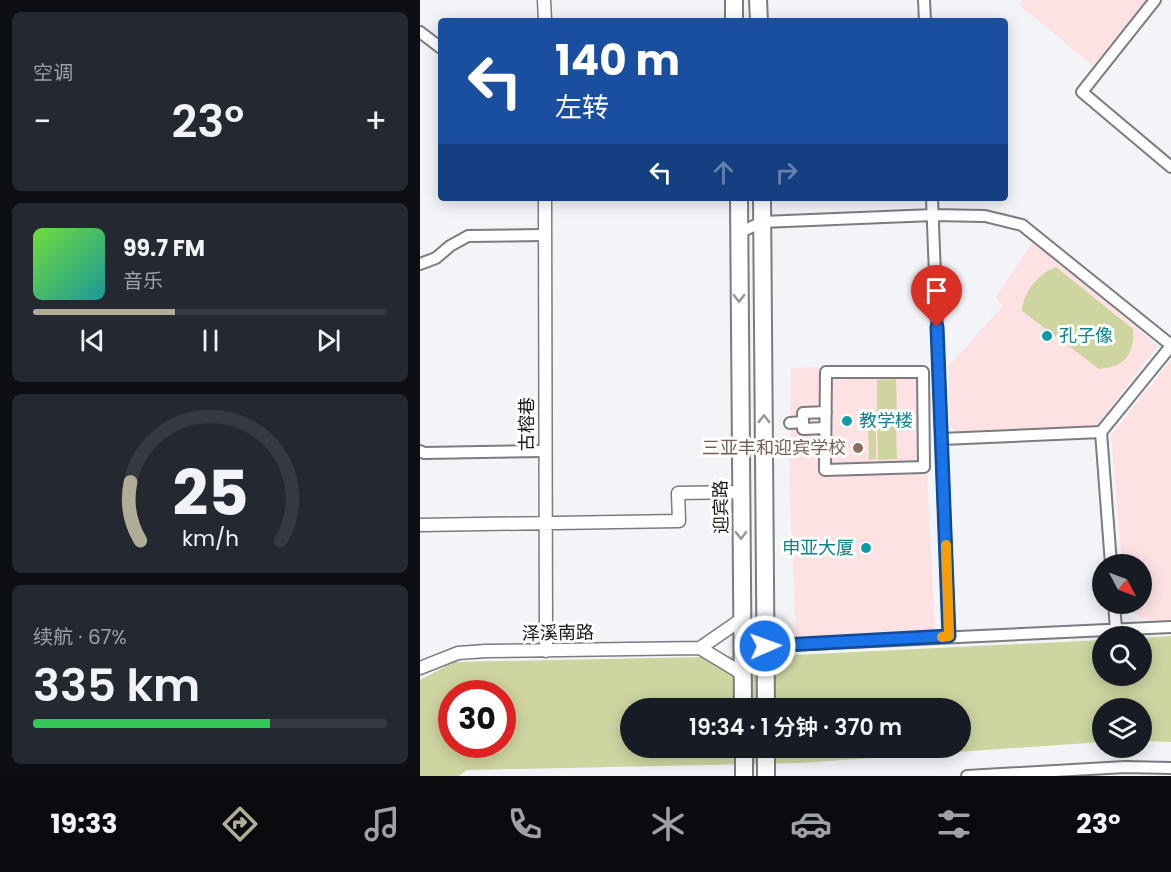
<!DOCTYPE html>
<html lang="zh">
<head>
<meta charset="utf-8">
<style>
	:root { --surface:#171b24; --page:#242831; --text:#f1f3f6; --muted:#9ea1a6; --line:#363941; --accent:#afad97 }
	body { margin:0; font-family:Poppins,"Noto Sans SC",sans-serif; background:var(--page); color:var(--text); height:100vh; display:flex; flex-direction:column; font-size:22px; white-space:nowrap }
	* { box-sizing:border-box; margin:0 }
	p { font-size:20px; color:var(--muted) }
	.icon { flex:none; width:33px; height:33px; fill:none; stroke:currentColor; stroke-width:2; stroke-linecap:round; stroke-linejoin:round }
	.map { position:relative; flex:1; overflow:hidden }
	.sheet { display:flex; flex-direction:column; gap:12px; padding:12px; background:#0d0f14; width:420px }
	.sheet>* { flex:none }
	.banner { position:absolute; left:18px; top:18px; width:570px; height:183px; border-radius:6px; box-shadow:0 3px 15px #0003; background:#1a4fa0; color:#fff; overflow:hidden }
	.needle { width:39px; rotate:131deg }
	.controls { position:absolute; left:672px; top:554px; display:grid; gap:12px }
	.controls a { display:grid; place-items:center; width:60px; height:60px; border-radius:50%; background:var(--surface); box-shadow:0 3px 15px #0003; font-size:30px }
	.speed { position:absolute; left:18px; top:680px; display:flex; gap:12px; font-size:30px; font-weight:700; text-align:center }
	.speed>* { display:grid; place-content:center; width:78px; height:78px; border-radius:50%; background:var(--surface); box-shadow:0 3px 15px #0003; line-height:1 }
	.speed .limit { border:9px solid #d22; background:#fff; color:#111 }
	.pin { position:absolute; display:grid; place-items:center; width:51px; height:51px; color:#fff; margin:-62px -26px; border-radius:50% 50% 50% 0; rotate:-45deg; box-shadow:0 0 6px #0007 }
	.pin .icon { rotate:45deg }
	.me { position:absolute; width:66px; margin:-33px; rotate:88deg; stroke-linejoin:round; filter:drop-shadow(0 0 4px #0008) }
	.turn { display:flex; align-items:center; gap:21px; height:126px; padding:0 18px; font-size:27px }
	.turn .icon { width:78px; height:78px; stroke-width:2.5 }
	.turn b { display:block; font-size:42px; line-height:51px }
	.lanes { display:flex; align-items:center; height:57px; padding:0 18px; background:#0003; justify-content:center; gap:30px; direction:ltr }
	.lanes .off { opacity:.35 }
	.big { font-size:45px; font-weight:600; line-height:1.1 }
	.sheet .tile { flex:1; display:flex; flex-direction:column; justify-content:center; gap:9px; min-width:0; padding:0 21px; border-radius:9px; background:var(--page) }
	.sheet .dial { align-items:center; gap:0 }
	.dial svg { height:156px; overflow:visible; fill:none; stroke:var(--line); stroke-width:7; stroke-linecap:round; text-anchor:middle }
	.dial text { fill:var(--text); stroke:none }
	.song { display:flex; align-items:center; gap:18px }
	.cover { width:72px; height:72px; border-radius:9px; background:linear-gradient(135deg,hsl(100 70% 55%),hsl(180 70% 35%)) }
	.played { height:6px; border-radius:3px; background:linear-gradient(90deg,var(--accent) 40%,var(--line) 40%) }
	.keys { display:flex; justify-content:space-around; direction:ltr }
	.heat { display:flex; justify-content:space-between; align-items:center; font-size:33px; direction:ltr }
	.charge { height:9px; border-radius:4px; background:linear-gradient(90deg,#34c759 67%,var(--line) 0) }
	.trip { position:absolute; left:200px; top:698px; width:351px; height:60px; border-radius:30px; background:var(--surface); box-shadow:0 3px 15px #0003; font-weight:600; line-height:60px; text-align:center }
	.tab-bar { display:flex; height:96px; justify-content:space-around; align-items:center; background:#090b0e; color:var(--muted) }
	.tab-bar .icon { width:42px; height:42px }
	.tab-bar .selected { color:var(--accent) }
	.tab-bar b { font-size:27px; color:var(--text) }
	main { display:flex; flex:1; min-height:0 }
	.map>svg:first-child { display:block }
</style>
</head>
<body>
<main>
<section class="sheet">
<div class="tile"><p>空调</p>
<div class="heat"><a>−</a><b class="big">23°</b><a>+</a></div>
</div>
<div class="tile">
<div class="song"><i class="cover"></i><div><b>99.7 FM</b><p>音乐</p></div></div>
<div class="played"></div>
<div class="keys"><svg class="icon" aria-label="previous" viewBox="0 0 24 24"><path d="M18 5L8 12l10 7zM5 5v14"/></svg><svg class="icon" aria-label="pause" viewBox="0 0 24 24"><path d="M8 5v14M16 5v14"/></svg><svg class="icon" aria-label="next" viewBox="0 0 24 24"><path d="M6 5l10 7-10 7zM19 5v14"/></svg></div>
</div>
<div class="tile dial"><svg viewBox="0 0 100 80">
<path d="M14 69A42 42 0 1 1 86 69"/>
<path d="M14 69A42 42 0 0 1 9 39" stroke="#afad97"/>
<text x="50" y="56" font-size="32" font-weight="700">25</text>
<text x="50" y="72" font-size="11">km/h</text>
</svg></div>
<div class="tile"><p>续航 · 67%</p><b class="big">335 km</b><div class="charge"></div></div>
</section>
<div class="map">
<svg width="751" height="776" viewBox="0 0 751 776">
	<rect width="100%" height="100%" fill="#f2f4f7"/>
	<path fill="#fee2e3" d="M603,0h124l-54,66 -74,-61z
		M614,240l124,106 -63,82 -140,4 -6,-7v-60l54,-59 -8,-8z
		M751,360v263l-4,1 -26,-6 -16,-11v-4h17v-39h-20l-11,-129z
		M506,366l1,108 8,155 -139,8 -7,-156 2,-113z"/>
	<path fill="#ced5a1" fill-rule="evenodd" d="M636,267l77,62c2,26 -9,38 -34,40l-77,-58c2,-20 15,-36 34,-44z
		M476,379l1,37h-20v-36z
		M476,425l1,34 -19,1 -1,-34z
		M448,427h8v32l-7,1z
		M751,636v106l-29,-1v-33h-40v34l-301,21 -334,7 -8,6h-39v-96l34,-18 341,-7 307,-15v35h40v-37zM32,693h50v51h-50zM210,708h330v39h-330z"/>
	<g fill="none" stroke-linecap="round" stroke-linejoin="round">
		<g stroke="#7a7c7f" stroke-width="14">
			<path id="minor" d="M504,0l1,21
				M735,0l-73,92 89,75
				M0,32l21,16
				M512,198l17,438
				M319,233l23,-11 171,-7 52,1 37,9 149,120
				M0,264l16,-6 14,-12 18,-10 77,-1
				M406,372h97l1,95 -99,3z
				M383,422v-9l23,-1
				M370,423l13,-1v7l22,-1
				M522,439l159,-7
				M0,451l4,2 121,-2
				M691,564l-10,-132 70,-86
				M694,603l2,26
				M345,646l406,-19
				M547,776l158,-9 46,1"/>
		</g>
		<g stroke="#7a7c7f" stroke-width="15">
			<path id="tertiary" d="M124,0l1,21
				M125,198l1,453
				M0,525l259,-4 -1,-28 63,-1
				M322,619l-42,29 43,26
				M0,668l38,-15 28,-2 214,-3"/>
		</g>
		<g stroke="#7a7c7f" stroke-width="20">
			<path id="trunk" d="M314,0v21
				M338,0l1,21
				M319,198l4,510
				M342,198l4,510
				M324,747v29
				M346,747v29"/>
		</g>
		<use href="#minor" stroke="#fff" stroke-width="10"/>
		<use href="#tertiary" stroke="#fff" stroke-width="12"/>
		<use href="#trunk" stroke="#fff" stroke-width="16"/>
	</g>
	<defs><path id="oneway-chevron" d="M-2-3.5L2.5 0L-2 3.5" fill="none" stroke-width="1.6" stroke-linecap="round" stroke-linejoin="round" transform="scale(1.5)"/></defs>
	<g stroke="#969697">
		<use href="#oneway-chevron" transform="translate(319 298) rotate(89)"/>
		<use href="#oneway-chevron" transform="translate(344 419) rotate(-90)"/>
		<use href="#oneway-chevron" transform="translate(321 535) rotate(89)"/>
	</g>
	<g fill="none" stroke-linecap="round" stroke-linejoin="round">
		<g stroke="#114b97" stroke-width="15">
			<path id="route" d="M345,646l184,-10 -12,-309"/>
		</g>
		<use href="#route" stroke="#1a73e8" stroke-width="10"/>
		<path stroke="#f59e0b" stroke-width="10" d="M522,637l7,-1 -3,-91"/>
	</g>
	<g fill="#0f9aa8" stroke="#fff" stroke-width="2">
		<circle cx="627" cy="336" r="6"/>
		<circle cx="427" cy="421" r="6"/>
		<circle cx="446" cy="548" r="6"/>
	</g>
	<circle fill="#8d6e63" stroke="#fff" stroke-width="2" cx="438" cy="448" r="6"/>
	<g text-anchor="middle" stroke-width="6" stroke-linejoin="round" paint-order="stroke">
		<g font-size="18" fill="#0d838f" stroke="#fff" text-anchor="start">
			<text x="639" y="342">孔子像</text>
			<text x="439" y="427">教学楼</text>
			<text x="434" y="554" text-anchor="end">申亚大厦</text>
		</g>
		<g font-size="18" fill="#151617" stroke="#fff">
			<text transform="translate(107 424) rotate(-90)" y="6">古榕巷</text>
			<text transform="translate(301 507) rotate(-91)" y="6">迎宾路</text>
			<text transform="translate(138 633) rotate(-1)" y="6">泽溪南路</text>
		</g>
		<g font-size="18" fill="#785e54" stroke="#fff" text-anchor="end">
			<text x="426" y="454">三亚丰和迎宾学校</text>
		</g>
	</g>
</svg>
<div class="controls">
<a><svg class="needle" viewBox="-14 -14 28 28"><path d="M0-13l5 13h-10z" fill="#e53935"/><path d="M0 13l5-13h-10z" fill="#9ea1a6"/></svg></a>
<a><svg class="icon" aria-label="search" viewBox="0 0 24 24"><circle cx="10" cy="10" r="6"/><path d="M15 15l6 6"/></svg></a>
<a><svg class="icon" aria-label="layers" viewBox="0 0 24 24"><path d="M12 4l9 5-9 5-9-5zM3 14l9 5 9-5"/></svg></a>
</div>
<div class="speed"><div class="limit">30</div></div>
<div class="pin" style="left:517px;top:327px;background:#d93025"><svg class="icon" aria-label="arrive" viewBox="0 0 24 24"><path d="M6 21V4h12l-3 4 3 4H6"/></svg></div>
<svg class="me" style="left:345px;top:646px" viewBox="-20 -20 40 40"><circle r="17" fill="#1a73e8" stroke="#fff" stroke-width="3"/><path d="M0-11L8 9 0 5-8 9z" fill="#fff"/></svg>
<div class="trip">19:34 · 1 分钟 · 370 m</div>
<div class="banner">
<div class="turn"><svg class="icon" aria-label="left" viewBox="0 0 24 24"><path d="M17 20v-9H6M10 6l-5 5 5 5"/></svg><div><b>140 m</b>左转</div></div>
<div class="lanes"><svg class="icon" aria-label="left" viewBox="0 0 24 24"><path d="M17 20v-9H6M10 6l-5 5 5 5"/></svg><svg class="icon off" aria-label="ahead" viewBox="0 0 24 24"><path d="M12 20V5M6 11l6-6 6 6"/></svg><svg class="icon off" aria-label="right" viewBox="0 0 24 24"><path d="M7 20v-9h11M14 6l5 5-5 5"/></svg></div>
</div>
</div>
</main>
<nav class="tab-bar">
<b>19:33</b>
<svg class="icon selected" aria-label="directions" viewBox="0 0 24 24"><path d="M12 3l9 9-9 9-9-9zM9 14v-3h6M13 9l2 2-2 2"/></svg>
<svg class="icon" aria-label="music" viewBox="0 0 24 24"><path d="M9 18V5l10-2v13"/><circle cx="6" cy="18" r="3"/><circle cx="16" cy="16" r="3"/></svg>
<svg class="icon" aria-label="phone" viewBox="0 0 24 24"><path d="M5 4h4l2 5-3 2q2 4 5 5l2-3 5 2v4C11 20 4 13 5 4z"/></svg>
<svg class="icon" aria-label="climate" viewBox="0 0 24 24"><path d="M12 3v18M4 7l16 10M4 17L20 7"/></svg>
<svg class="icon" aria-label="car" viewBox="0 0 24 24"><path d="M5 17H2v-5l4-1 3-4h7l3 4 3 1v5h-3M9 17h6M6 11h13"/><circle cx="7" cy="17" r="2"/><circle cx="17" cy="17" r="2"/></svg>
<svg class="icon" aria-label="filters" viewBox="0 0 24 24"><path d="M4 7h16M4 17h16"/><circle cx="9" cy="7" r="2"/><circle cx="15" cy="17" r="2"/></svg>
<b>23°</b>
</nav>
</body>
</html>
